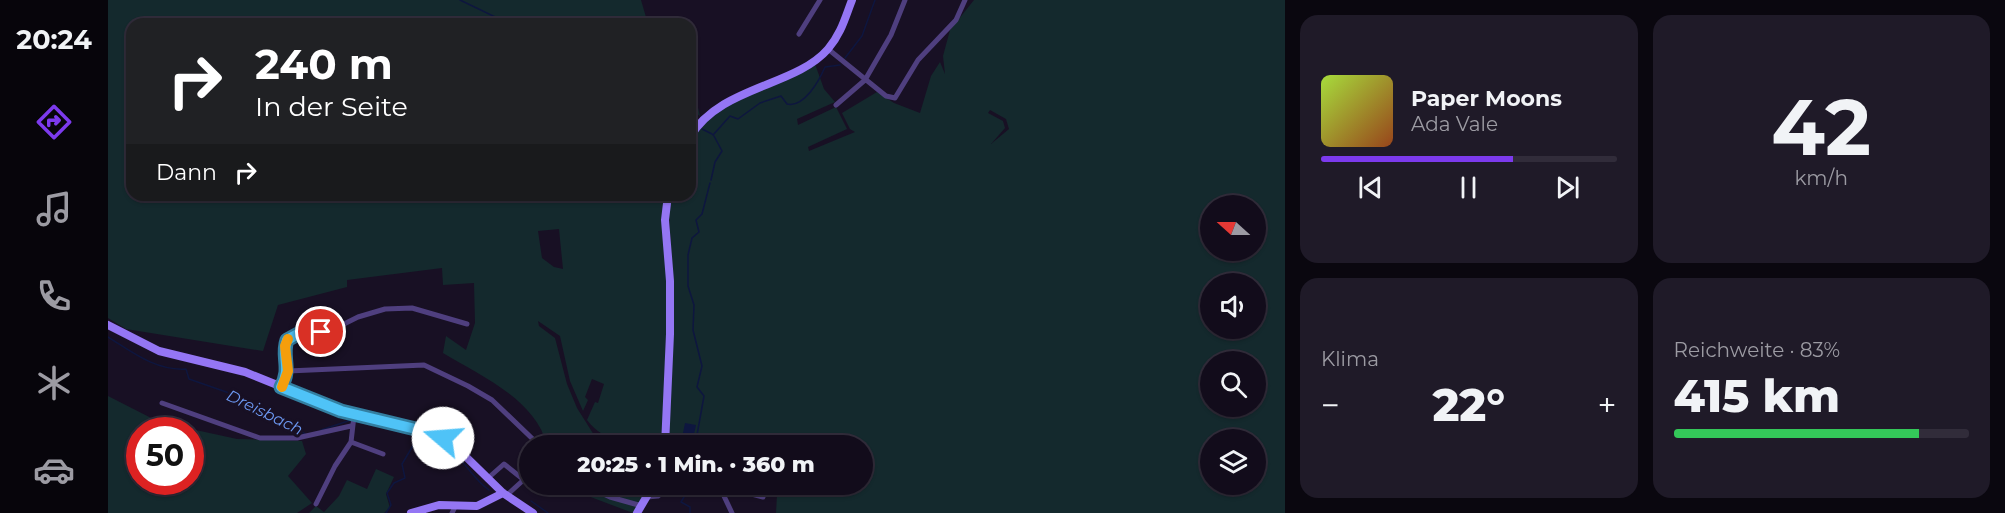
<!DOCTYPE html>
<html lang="de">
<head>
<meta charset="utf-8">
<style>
	:root { --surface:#120c1b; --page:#1f1a28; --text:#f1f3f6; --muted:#9c9ba3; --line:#312c3a; --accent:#7c3aed }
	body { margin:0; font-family:Montserrat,sans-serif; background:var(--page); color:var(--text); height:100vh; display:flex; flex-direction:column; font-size:22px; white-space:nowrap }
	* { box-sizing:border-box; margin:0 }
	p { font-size:20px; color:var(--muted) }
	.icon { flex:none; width:33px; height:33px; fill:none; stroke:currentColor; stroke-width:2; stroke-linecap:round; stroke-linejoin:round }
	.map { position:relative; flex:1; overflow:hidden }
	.panel { display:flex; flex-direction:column; gap:15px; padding:15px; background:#0a070f; width:720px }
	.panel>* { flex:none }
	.banner { position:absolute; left:18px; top:18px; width:570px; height:183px; border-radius:18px; box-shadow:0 2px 4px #0004,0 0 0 2px var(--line); background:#202124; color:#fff; overflow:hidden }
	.needle { width:39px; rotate:291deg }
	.controls { position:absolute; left:1092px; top:195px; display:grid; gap:12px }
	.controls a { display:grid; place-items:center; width:66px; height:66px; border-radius:50%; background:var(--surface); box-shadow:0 2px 4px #0004,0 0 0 2px var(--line); font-size:30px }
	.speed { position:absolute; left:18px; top:417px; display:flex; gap:12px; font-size:30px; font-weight:700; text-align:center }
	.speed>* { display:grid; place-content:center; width:78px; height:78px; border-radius:50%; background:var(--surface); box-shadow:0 2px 4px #0004,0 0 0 2px var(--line); line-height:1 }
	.speed .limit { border:9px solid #d22; background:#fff; color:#111 }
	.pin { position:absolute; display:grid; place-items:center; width:51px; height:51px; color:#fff; margin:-26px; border:3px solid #fff; border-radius:50%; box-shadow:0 2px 6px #0007 }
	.me { position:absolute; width:66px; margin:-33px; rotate:288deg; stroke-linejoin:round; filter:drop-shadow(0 0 4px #0008) }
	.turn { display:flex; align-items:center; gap:21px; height:126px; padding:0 30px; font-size:27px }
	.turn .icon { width:78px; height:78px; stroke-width:2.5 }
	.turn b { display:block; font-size:42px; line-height:51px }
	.then { display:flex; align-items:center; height:57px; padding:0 30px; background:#0003; gap:12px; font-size:22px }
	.big { font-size:45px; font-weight:800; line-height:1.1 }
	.panel .widget { flex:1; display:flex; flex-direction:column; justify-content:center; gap:9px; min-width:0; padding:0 21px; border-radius:18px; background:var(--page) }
	.panel .dial { align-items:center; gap:0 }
	.dial b { font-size:78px; line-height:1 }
	.song { display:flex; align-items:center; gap:18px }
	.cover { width:72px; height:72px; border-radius:9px; background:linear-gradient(135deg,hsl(80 70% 55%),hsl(20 70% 35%)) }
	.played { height:6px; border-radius:3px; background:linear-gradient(90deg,var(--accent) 65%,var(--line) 65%) }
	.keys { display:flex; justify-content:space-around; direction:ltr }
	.heat { display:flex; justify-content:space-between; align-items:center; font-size:33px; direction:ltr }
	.charge { height:9px; border-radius:4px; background:linear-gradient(90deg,#34c759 83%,var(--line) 0) }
	.panel .tiles { flex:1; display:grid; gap:15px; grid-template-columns:repeat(2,1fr) }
	.trip { position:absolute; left:411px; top:435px; width:354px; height:60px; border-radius:30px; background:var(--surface); box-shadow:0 2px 4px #0004,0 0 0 2px var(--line); font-weight:800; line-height:60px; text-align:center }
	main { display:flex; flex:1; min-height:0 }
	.tabs { display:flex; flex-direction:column; width:108px; justify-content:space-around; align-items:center; background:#07050b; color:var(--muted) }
	.tabs .icon { width:42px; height:42px }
	.tabs .active { color:var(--accent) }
	.tabs b { font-size:27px; color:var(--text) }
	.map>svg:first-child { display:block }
</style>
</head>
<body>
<main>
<nav class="tabs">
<b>20:24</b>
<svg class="icon active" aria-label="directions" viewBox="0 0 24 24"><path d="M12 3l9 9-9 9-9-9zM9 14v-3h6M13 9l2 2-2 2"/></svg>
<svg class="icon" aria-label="music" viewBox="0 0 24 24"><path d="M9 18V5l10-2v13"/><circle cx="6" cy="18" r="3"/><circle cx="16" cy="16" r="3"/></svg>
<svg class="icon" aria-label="phone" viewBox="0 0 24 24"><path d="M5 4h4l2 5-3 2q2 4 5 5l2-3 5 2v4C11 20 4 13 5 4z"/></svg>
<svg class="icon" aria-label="climate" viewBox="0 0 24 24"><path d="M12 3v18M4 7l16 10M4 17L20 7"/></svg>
<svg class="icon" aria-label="car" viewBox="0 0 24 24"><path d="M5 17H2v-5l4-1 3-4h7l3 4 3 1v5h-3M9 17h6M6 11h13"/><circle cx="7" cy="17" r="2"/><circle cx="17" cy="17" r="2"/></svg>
</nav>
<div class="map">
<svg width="1177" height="513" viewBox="0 0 1177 513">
	<rect width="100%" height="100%" fill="#181024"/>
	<path fill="#14292d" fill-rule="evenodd" d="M0,0h533l7,24h-516v171h535l1,87 -6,163c-28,0 -57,-1 -75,-25l8,-18 3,1 6,-19 -12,-5 -7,18 3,3 -5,11 -13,-30 -10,-45 -22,-15 1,5 16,12 12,46 10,24 17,27 29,10h-76c-12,-46 -66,-69 -104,-92l3,-17 20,14 9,-27 -1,-40 -31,2 -1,-17 -95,12v7l-69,18 -15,46 -137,-22 -18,-11zM451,229l4,40 -9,-2 -12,-9 -4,-27z
		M866,0h311v513h-509l1,-18 -7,-10 92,-1v-38l-119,-1 -6,-7 -16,3v4l-52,1 4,-165 -4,-66 3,-20h18c0,-16 -4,-37 1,-51 12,-38 91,-65 124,-80l9,25 11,13 -38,17 1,6 38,-18 11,22 -39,18 1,4 46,-19 -5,-3 -8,-16 35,-21 17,11 26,10 11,-37 9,-14 5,12 -2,-18 7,-26zM882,110l16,9 3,10 -18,15 14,-16 -2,-7 -15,-8zM1102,206h46v44h-46zM1102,284h46v44h-46zM1102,362h46v44h-46zM1102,440h46v44h-46z
		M582,73l10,43 -10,-6z
		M0,396l51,26 78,17 65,2 4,13 -18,22 24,27 -15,10h-189zM32,430h50v52h-50z
		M268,469l18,8 -8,17 4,14 -6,5h-75l7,-7 8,6 15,-16 8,-16 20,9z
		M489,485h54l-18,28 -45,-17z"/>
	<path fill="#0e163f" d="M577,423l11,2 -3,14 -11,-1z"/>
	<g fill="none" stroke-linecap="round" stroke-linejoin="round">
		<path stroke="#0e163f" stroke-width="1.5" d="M352,0l50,24
			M737,58l17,-22 13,-36
			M582,122l4,2
			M594,129l10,5
			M605,135l17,-19 8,3 22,-16 21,-7 6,8c17,4 32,-23 38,-37l15,-2
			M603,180l4,-18 7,-11 -8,-15
			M0,337c24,15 48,34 78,32l3,10 43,15 44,21 29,19
			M247,421c30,8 70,10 95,29 15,11 24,30 39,40
			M213,430l30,-10
			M587,446l9,-50 -7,-9 5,-21 -9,-36 1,-25 -6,-19v-31l4,-17 7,-6 -3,-12 6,-6 8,-31
			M579,484v8l-6,10 9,5v6
			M423,501l17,12
			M278,513l5,-8 -4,-12 7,-10 11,-5 -3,-14 12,-20 8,-6"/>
		<path stroke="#4f3f7f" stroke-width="5" d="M691,34l21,-34
			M720,49l58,47 9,2 23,-38 38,-40 9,-20
			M728,105l29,-25 26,-45 14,-35
			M180,371l-3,-25 6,-9 41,-7 26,-13 27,-8 27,-1 55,16
			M173,386l7,-15 136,-6 44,21 24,14 48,46
			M54,403l98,35h37l54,-12
			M243,442l32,12
			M379,479l17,-15 20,16
			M474,484l28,13 32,9
			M614,484l1,10 9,19
			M623,484l13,8 19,5
			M399,495l23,-21
			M539,497l11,-1 14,-12
			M208,504l19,-38 16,-24 3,-26
			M344,513l3,-6"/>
		<path stroke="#9476f4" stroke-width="8" d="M582,137c30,-51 105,-50 138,-88 13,-15 17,-31 24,-49
			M0,325l51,26 86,21 109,44 82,18 22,15 45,44 30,20
			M557,446l5,-112v-53l-5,-61 3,-25
			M303,513l28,-8 38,1 26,-13
			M529,513l17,-29"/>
	</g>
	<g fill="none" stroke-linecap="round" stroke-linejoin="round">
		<g stroke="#337fa1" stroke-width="15">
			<path id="route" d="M213,332l-23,2 -11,6c-6,17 5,28 -6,47l60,24 87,21 15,6"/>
		</g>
		<use href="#route" stroke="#4fc3f7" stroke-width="10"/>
		<path stroke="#f59e0b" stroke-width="10" d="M174,387l6,-16 -3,-25 3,-7"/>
	</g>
	<g text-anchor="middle" stroke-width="6" stroke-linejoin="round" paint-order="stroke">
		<g font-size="16" font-style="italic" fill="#6d99f3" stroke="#181024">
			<text transform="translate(157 412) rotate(26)" y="6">Dreisbach</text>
		</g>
	</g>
</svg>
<div class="controls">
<a><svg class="needle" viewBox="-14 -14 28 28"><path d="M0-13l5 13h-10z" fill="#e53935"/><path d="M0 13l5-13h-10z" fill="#9c9ba3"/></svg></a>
<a><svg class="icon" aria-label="sound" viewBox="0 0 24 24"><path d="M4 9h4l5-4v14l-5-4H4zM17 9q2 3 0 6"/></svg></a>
<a><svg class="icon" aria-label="search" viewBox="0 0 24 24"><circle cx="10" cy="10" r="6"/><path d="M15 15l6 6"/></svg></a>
<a><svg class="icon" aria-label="layers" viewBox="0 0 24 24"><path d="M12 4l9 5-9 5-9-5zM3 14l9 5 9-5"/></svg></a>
</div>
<div class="speed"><div class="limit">50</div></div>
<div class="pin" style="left:213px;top:332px;background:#d93025"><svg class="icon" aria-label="arrive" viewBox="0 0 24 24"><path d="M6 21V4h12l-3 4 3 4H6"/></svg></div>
<svg class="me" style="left:335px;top:438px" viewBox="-20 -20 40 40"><circle r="19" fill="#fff"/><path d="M0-13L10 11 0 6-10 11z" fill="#4fc3f7"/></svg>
<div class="trip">20:25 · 1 Min. · 360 m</div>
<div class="banner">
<div class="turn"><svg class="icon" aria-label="right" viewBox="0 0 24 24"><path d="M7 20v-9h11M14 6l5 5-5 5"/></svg><div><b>240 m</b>In der Seite</div></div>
<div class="then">Dann<svg class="icon" aria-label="right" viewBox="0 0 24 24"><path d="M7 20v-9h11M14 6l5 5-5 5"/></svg></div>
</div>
</div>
<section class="panel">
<div class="tiles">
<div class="widget">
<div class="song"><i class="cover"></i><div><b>Paper Moons</b><p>Ada Vale</p></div></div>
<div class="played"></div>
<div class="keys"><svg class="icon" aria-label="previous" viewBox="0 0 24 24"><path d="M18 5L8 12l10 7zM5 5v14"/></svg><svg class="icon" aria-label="pause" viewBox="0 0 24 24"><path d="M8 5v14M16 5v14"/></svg><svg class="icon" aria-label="next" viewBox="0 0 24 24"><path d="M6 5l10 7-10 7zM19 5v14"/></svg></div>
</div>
<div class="widget dial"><b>42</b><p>km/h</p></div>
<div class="widget"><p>Klima</p>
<div class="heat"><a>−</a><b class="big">22°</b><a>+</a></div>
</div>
<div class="widget"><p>Reichweite · 83%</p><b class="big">415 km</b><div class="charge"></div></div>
</div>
</section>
</main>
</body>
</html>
